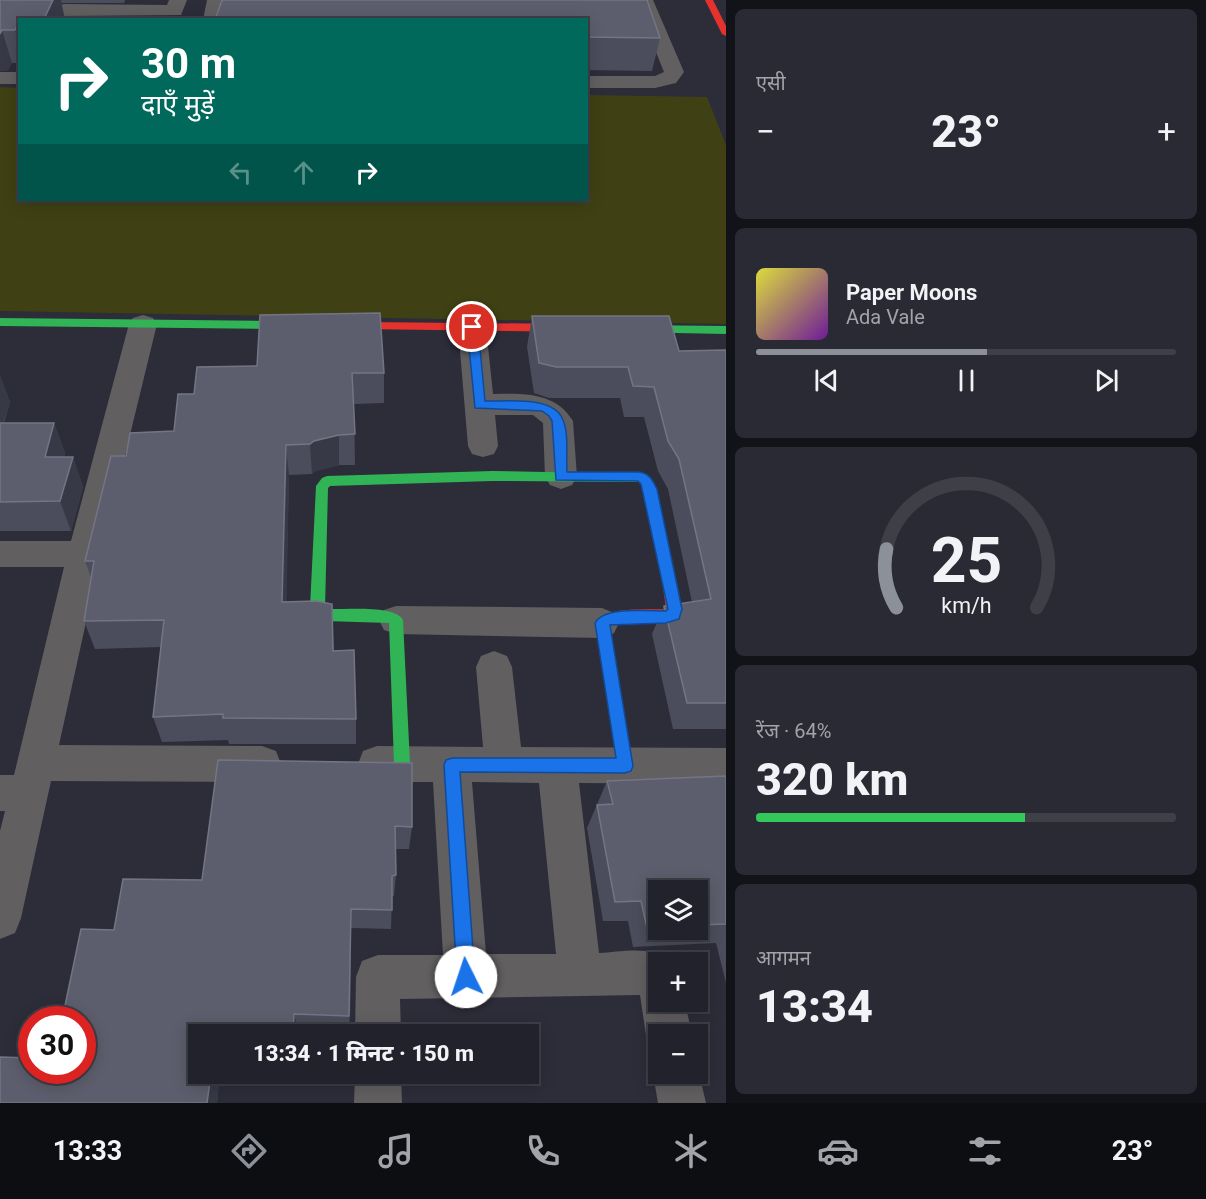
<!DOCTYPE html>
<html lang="hi">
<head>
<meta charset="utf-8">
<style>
	:root { --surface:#21222b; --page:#292a33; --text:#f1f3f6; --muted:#a2a4a9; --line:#3e3f47; --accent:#8c9099 }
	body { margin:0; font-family:Roboto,"Noto Sans Devanagari",sans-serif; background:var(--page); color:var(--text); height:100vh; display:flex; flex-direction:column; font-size:22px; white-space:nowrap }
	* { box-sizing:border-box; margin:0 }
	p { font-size:20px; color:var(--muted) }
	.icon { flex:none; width:33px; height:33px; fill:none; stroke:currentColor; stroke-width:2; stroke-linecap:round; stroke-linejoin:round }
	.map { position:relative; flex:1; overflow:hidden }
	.drawer { display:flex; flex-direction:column; gap:9px; padding:9px; background:#121318; width:480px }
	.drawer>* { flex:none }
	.guide { position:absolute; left:18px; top:18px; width:570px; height:183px; border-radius:0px; box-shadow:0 3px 15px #0003,0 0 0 2px var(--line); background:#00695c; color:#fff; overflow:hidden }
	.controls { position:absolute; left:648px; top:880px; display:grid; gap:12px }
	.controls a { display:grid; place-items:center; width:60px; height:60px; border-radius:0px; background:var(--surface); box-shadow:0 3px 15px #0003,0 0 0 2px var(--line); font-size:30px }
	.speed { position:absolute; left:18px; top:1006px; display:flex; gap:12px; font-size:30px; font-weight:700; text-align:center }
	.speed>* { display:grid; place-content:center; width:78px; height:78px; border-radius:50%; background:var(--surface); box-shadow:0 3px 15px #0003,0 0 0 2px var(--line); line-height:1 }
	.speed .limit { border:9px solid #d22; background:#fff; color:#111 }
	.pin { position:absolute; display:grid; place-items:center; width:51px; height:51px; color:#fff; margin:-26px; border:3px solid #fff; border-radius:50%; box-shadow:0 2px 6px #0007 }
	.me { position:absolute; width:66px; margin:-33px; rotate:356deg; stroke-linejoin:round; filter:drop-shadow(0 0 4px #0008) }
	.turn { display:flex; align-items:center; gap:21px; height:126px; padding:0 24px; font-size:27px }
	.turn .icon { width:78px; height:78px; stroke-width:2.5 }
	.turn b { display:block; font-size:42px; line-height:51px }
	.lanes { display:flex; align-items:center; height:57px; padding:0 24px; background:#0003; justify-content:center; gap:30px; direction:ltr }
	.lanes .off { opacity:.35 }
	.big { font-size:45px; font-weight:800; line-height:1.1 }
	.drawer .card { flex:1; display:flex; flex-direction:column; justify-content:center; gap:9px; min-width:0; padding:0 21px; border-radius:9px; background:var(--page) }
	.drawer .dial { align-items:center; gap:0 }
	.dial svg { height:156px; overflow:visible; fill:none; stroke:var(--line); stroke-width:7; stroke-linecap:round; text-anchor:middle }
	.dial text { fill:var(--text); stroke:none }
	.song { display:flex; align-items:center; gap:18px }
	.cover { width:72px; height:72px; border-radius:9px; background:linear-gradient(135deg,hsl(60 70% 55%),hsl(280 70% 35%)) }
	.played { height:6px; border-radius:3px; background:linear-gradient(90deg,var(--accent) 55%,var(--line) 55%) }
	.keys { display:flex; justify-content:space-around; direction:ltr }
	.heat { display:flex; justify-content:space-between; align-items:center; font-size:33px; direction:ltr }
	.charge { height:9px; border-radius:4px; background:linear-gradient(90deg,#34c759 64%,var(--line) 0) }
	.trip { position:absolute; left:188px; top:1024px; width:351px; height:60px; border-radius:0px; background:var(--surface); box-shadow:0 3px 15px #0003,0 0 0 2px var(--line); font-weight:800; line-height:60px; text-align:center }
	.menu { display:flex; height:96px; justify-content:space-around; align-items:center; background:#0d0e11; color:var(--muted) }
	.menu .icon { width:42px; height:42px }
	.menu .current { color:var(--accent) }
	.menu b { font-size:27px; color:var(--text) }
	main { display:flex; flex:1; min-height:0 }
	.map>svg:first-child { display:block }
</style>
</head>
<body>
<main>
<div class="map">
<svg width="726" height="1103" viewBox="0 0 726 1103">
	<rect width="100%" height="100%" fill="#2c2d39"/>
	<path fill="#3f4114" d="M0,87l19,1 1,112h566l1,-105 120,2 19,48v179l-726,-13z"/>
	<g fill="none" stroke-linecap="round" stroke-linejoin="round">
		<path fill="#625f61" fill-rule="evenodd" d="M169,0h18l-6,15 -117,1 -7,-2 -2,-4 2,-4 7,-2 103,1z
			M207,0h18l-3,20h-19z
			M635,0h18l31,72 -8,11 -21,5h-69v-12h69l9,-4z
			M0,72h20v12h-20z
			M143,315l10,3 4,6 -56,230 -42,191 203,1 14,5 5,13 -5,13 -14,5 -211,-1 -30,137 -6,15 -15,6v-108l5,-20h-5v-36h14l50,-208h-64v-26h71l58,-217 4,-6z
			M472,318l10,3 4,6 7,67c30,-1 63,-2 80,27l4,56 -5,8 -11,4 -11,-4 -5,-8 -2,-54 -10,-8h-38l3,31 -4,8 -11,3 -11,-3 -4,-8 -10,-119 4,-6z
			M396,606l206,2 12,5 5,10 -5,10 -12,5 -206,-4 -12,-4 -5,-10 5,-10z
			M494,651l13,5 5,11 9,80 205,1v36l-147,-1 20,170c22,-1 56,-9 71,10h-12v39h27l7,33h-34v19l-5,-3 -7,-16 -6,-40 -240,4 1,36h-46l1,-58 6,-16 16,-6h65l-10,-173h-56l-14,-5 -5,-13 5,-13 14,-5 106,1 -7,-80 5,-11zM472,782l67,1 17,171h-70z
			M658,1060v14h40v-5l8,34h-48l-5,-29z
			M355,1074h46l1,29h-48z"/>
		<path fill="#30b455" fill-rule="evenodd" d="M0,318l364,4 6,4 -6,4 -364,-4z
			M629,325l97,1v8l-101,-2 -2,-3z
			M492,471l155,3 9,15 21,98 -2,4h-10l-2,-4 -19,-98 -5,-7 -147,-1 -162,5 -2,2 -3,121c18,1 70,-5 78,11l7,144 -2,5 -6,2 -6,-2 -2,-5 -5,-141 -64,-2 -10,-4 -5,-10 6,-121 6,-8 5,-2z"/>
		<path fill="#e5322d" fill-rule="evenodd" d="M705,0h8l13,26v10l-4,-2z
			M364,322l210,2 6,4 -6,4 -214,-3v-6z
			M670,581l5,2 2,4 4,28 -2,4 -69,6 23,141 -2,5 -6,2 -6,-2 -2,-5 -22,-143c9,-17 53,-13 71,-14l-3,-22 2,-4z"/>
	</g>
	<path fill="#4c4d5c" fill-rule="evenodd" d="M0,0h125l-1,3h-63l4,17h-45v43h-8l-4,7 -8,1z
		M586,20l74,18 -8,33 -66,-1z
		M532,316l147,35 47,-1v379h-53l-21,-95 12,-28 28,-4 -24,-113 -10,-18 -14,-54h-20l-4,-19h-71l-15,-5 -7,-46z
		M197,367l187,6v30l-30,1 1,61h-16l-24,6 -3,3 -23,1 -3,127 46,2 2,47 22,68v25h-127l-1,-4 -66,2 -9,-25 8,-70 -66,2 -11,-28 7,-43 -6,-17 41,-105 48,-25 20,-37z
		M0,376l10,26 -6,21h50l11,30 -1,4h9l10,30 -12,44h-71z
		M218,760l194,67 -3,22h-14l1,26 -2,21h-2l-1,33 -40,-1 -1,103 -52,-2 -1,6h-99v39h22l-3,29 -135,-32 32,-141 88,-50z
		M726,776v207l-10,-40 -83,4 -5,-26h-25l-16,-93 20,-47zM658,891h40v39h-40z"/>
	<path fill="#383947" d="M53,0h8l4,20h-24z
		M20,22v25l-5,-17z
		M2,30l10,33 -4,7 -8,1v-37z
		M0,376l10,26 -10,32z
		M54,423l11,30 -9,34 -11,-30z
		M339,435v30l-24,6 -3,3 -2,-30 4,-3z
		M286,445l3,30 -3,155 -4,-28z
		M73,457l10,30 -12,44 -11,-30z
		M351,909v19l-1,103 -1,-15z
		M294,1014l4,15 -1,6h-4z
		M211,1074h9l-3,29h-10z"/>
	<path fill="#5d5e6d" stroke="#747584" stroke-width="1.5" d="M0,0h53l-9,19 -24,1v2l-5,8h-13l-2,4z
		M222,0h425l13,38 -74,-1v-17h-371z
		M380,313l4,60h-32l3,61 -16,1 -25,6 -4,3 -24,1 -4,157 34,-1 16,3 1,47 21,-1 2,69 -133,-1v-4l-70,3 11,-97 -80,1 10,-60h-9l26,-105h15l4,-23 44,-2 4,-37h16l3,-27 60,-1 3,-51z
		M532,316h137l10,35 47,-1v353h-39l-23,-97 47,-7 -32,-140 -11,-18 -14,-54 -21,-1 -5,-19h-72l-17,-4z
		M0,423h54l-9,34h28l-13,44 -60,1z
		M218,760l194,3v64l-17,-1 1,49 -4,1v34l-41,-1 -2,107 -55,-2 -1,21h-95v39h13l-4,29h-207v-46l32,1v13h50v-51h-20l19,-91 33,1 9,-51 79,1z
		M726,776v148l-28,1v-34h-40v36l-11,1 -6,-27 -26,1 -18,-97 16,-1 -6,-23z"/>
	<path fill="#1a73e8" stroke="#114b97" stroke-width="1.5" d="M472,323l6,4 7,74c22,1 69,-6 78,19 6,14 3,36 4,52h71c11,1 14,7 19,17l25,120 -3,10 -13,4 -56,2 23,141 -2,5 -6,2 -165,-1 15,205 -3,6 -6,3 -7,-3 -2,-6 -13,-212 2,-5 6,-2h164l-21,-135c9,-17 53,-12 71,-12l2,-2 -27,-125 -3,-3 -82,-1 -4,-59 -3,-5 -7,-5 -67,-3 -8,-81z"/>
</svg>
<div class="controls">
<a><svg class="icon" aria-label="layers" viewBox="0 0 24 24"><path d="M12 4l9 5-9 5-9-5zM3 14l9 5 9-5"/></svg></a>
<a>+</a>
<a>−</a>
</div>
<div class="speed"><div class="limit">30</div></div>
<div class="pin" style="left:472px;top:327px;background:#d93025"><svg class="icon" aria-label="arrive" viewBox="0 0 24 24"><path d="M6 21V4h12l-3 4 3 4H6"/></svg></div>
<svg class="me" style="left:466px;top:977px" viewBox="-20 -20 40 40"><circle r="19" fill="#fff"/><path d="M0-13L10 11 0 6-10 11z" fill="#1a73e8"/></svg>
<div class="trip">13:34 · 1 मिनट · 150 m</div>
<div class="guide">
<div class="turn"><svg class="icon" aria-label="right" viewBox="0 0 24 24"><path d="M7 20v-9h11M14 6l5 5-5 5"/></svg><div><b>30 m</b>दाएँ मुड़ें</div></div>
<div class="lanes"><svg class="icon off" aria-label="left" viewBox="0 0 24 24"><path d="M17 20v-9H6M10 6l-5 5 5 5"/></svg><svg class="icon off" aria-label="ahead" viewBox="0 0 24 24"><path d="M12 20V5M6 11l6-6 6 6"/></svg><svg class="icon" aria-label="right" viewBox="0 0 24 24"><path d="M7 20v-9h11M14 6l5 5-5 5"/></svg></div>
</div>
</div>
<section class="drawer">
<div class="card"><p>एसी</p>
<div class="heat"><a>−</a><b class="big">23°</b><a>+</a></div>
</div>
<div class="card">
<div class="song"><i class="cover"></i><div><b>Paper Moons</b><p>Ada Vale</p></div></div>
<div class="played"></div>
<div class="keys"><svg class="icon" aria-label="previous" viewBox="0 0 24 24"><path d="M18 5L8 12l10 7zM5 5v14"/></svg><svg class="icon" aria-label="pause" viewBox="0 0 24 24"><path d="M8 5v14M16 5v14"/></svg><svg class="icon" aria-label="next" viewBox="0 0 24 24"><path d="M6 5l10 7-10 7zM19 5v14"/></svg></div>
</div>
<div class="card dial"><svg viewBox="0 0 100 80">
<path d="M14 69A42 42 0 1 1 86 69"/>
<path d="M14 69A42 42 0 0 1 9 39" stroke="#8c9099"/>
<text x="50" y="56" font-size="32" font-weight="700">25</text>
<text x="50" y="72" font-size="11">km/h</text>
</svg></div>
<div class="card"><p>रेंज · 64%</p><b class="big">320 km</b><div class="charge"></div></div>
<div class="card"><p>आगमन</p><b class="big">13:34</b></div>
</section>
</main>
<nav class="menu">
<b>13:33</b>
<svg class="icon current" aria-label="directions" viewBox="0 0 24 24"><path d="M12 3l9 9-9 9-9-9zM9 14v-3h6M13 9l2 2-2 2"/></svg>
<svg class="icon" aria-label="music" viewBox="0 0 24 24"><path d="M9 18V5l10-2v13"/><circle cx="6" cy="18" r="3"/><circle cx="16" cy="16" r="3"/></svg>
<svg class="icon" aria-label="phone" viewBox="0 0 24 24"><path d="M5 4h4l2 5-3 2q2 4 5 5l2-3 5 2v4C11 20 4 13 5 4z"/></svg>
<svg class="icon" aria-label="climate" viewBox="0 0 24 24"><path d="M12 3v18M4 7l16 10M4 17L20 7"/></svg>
<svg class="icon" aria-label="car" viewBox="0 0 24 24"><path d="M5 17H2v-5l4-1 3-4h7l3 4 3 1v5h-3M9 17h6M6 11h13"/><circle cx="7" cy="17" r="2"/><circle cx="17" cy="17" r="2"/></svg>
<svg class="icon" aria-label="filters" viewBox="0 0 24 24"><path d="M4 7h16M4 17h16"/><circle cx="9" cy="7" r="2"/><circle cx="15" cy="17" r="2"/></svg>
<b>23°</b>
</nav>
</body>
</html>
